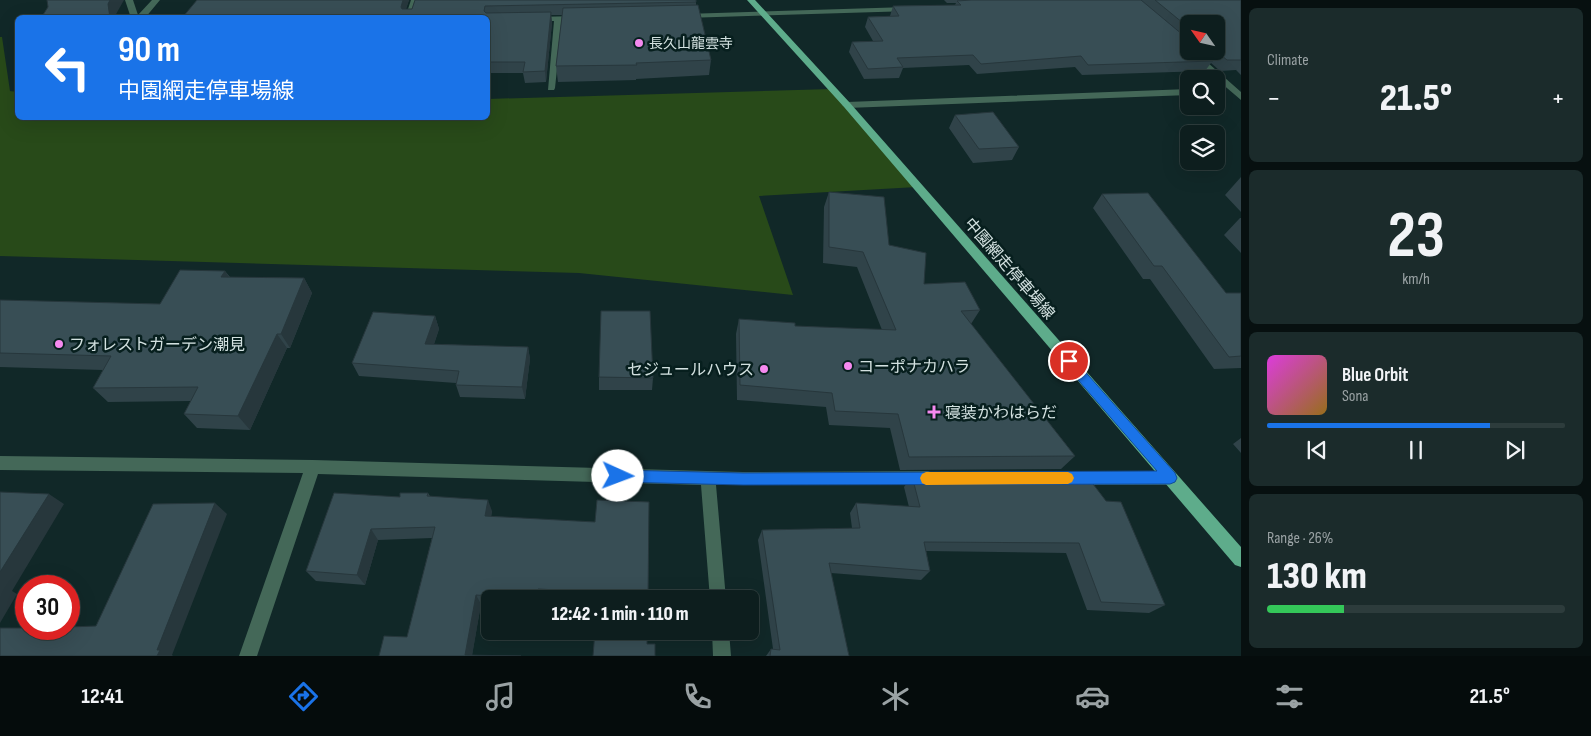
<!DOCTYPE html>
<html lang="en">
<head>
<meta charset="utf-8">
<style>
	:root { --surface:#0d1e1e; --page:#1b2b2b; --text:#f1f3f6; --muted:#9aa2a4; --line:#2d3c3c; --accent:#1a73e8 }
	body { margin:0; font-family:"Sofia Sans Condensed","Noto Sans JP",sans-serif; background:var(--page); color:var(--text); height:100vh; display:flex; flex-direction:column; font-size:19px; white-space:nowrap }
	* { box-sizing:border-box; margin:0 }
	p { font-size:16px; color:var(--muted) }
	.icon { flex:none; width:28px; height:28px; fill:none; stroke:currentColor; stroke-width:2; stroke-linecap:round; stroke-linejoin:round }
	.map { position:relative; flex:1; overflow:hidden }
	.sheet { display:flex; flex-direction:column; gap:8px; padding:8px; background:#071010; width:350px }
	.sheet>* { flex:none }
	.guide { position:absolute; left:15px; top:15px; width:475px; height:105px; border-radius:8px; box-shadow:0 5px 20px #0002,0 0 0 1px var(--line); background:#1a73e8; color:#fff; overflow:hidden }
	.needle { width:32px; rotate:304deg }
	.controls { position:absolute; left:1180px; top:15px; display:grid; gap:10px }
	.controls a { display:grid; place-items:center; width:45px; height:45px; border-radius:8px; background:var(--surface); box-shadow:0 5px 20px #0002,0 0 0 1px var(--line); font-size:25px }
	.speed { position:absolute; left:15px; top:575px; display:flex; gap:10px; font-size:25px; font-weight:700; text-align:center }
	.speed>* { display:grid; place-content:center; width:65px; height:65px; border-radius:50%; background:var(--surface); box-shadow:0 5px 20px #0002,0 0 0 1px var(--line); line-height:1 }
	.speed .limit { border:8px solid #d22; background:#fff; color:#111 }
	.pin { position:absolute; display:grid; place-items:center; width:42px; height:42px; color:#fff; margin:-21px; border:2px solid #fff; border-radius:50%; box-shadow:0 1px 5px #0007 }
	.me { position:absolute; width:55px; margin:-28px; rotate:92deg; stroke-linejoin:round; filter:drop-shadow(0 0 4px #0008) }
	.turn { display:flex; align-items:center; gap:18px; height:105px; padding:0 20px; font-size:22px }
	.turn .icon { width:65px; height:65px; stroke-width:2.5 }
	.turn b { display:block; font-size:35px; line-height:42px }
	.big { font-size:38px; font-weight:800; line-height:1.1 }
	.sheet .card { flex:1; display:flex; flex-direction:column; justify-content:center; gap:8px; min-width:0; padding:0 18px; border-radius:8px; background:var(--page) }
	.sheet .dial { align-items:center; gap:0 }
	.dial b { font-size:65px; line-height:1 }
	.song { display:flex; align-items:center; gap:15px }
	.cover { width:60px; height:60px; border-radius:8px; background:linear-gradient(135deg,hsl(300 70% 55%),hsl(40 70% 35%)) }
	.played { height:5px; border-radius:2px; background:linear-gradient(90deg,var(--accent) 75%,var(--line) 75%) }
	.keys { display:flex; justify-content:space-around; direction:ltr }
	.heat { display:flex; justify-content:space-between; align-items:center; font-size:28px; direction:ltr }
	.charge { height:8px; border-radius:4px; background:linear-gradient(90deg,#34c759 26%,var(--line) 0) }
	.trip { position:absolute; left:481px; top:590px; width:278px; height:50px; border-radius:8px; background:var(--surface); box-shadow:0 5px 20px #0002,0 0 0 1px var(--line); font-weight:800; line-height:50px; text-align:center }
	.tab-bar { display:flex; height:80px; justify-content:space-around; align-items:center; background:#050c0c; color:var(--muted) }
	.tab-bar .icon { width:35px; height:35px }
	.tab-bar .current { color:var(--accent) }
	.tab-bar b { font-size:22px; color:var(--text) }
	main { display:flex; flex:1; min-height:0 }
	.map>svg:first-child { display:block }
</style>
</head>
<body>
<main>
<div class="map">
<svg width="1241" height="656" viewBox="0 0 1241 656">
	<rect width="100%" height="100%" fill="#112828"/>
	<path fill="#284a19" d="M0,37h2l8,54 7,1 1,26h470v-19l344,-10 85,98 -158,9 34,99 -214,-22 -579,-17z"/>
	<g fill="none" stroke-linecap="round" stroke-linejoin="round">
		<path fill="#446858" fill-rule="evenodd" d="M125,0h8l5,15 14,-15h8l-15,18h-14z
			M411,0h8l-6,18h-8z
			M908,7l4,2 -1,2 -226,7 -4,-2 4,-2z
			M578,16h3v4l-19,1 -7,67 -1,2h-6l6,-69h-19l-4,-2 4,-2z
			M1193,55h6l42,37v8l-48,-41z
			M1189,89v6l-342,13 -5,-3 5,-3z
			M0,456l313,4 430,12 185,-1 5,2 2,5 -2,5 -5,2h-212l10,114h-16l-9,-114 -383,-11 -61,182h-18l64,-183 -303,-3z
			M1073,471h97l5,2 2,5 -2,5 -5,2h-97l-5,-2 -2,-5 2,-5z
			M712,631h17l2,25h-18z"/>
		<path fill="#5eac8b" fill-rule="evenodd" d="M747,0h8l95,103 391,444v20l-6,-2 -391,-458z"/>
	</g>
	<path fill="#304349" fill-rule="evenodd" d="M197,0h212l-3,9h6l3,-9 281,2v3l15,55 -2,15 -73,4v1l-78,2 -2,-16 6,-51h-11l1,8 -6,59 -21,1 -2,-10h-35v-55z
		M944,0h297v75l-5,-5 -16,1 -9,-8 -6,8 -123,4 -7,-8 -98,7 -8,-9 -66,3 -4,10 -35,1 -15,-27 3,-10 21,-1 -8,-14 3,-10 22,-1 3,-10 62,-1 1,-2h-9zM1189,24l27,27h-27z
		M955,115l64,32 -7,13 -39,3 -24,-35z
		M1241,177v35l-16,-17z
		M829,192l60,53 35,39 56,26 -9,14 104,132 -14,13 -161,1 -10,-42 -61,-3 -3,-18 -89,-7 -1,-66 3,-15 56,7 87,4 -25,-63 -34,-4 1,-56z
		M1102,194l124,99h15v75l-27,1 -64,-90h-7l-50,-71z
		M1240,218h1v35l-17,-18z
		M225,271l5,6 74,1 8,15 -22,55h-3l-37,82 -53,-2 -13,-14 7,-13 -83,1 -15,-14 10,-18 -103,-3v-67l160,4z
		M435,316l4,13 -5,15 94,3 2,12 -5,40 -65,-2 -4,-12v-2l-97,-7 -7,-13z
		M599,377l54,1 -1,12h-53z
		M1241,438v15l-8,-9z
		M912,476h175l78,129 -16,8 -62,-3 -21,-57 -140,-2 4,20 -9,9 -90,-7 18,83h-83l5,-7h2l-15,-109 4,-10 90,-2 -2,-15 6,-10 53,4 -5,-20z
		M428,493l2,3 62,15 -1,6 157,82h-91l-17,-1v1h-50v6l-9,-1 -9,51 -93,1 28,-19 25,-99 -54,2 -13,45 -49,-4 -10,-10 94,-74z"/>
	<path fill="#27373c" d="M110,0h14l-9,16v2h-5l-2,-14z
		M403,0h6l-6,17 -2,-10z
		M551,12l1,11 -6,59 -1,-11z
		M225,271l10,15 -14,-9z
		M304,278l8,15 -22,55 -9,-14z
		M435,316l4,13 -9,27 -5,-12z
		M277,334l10,14 -37,82 -12,-14z
		M528,347l2,12 -5,40 -3,-12z
		M49,494l15,10 -52,87 5,3 -17,29v-51z
		M488,500l4,11 -3,16 -4,-11z
		M215,503l12,11 -55,141 1,1h-16v-6z
		M371,529l7,11 -13,45 -8,-10z
		M538,589l2,9v1h-4z
		M476,595l5,9 -9,52 -7,-1z"/>
	<path fill="#384e55" stroke="#27373c" d="M47,0h63l-2,4 2,14h-69l7,-11z
		M197,0h206l-2,7 1,2h10l3,-9h281v2l-211,4 -1,5 2,2 65,-1 -6,59 -22,1 2,-10h-37v-44h-306z
		M971,0h170l48,40v11h12l12,10 -125,4 -7,-9 -100,8 -8,-9 -76,3 6,9 -35,2 -16,-27 31,-1 -15,-24 31,-1 -6,-10 68,-1 -4,-4z
		M1155,0h86v60h-14l-11,-9v-27h-27v4z
		M698,5l13,55 -75,3 1,2 -81,1 7,-58z
		M993,112l26,35 -40,2 -24,-34z
		M829,192l55,5 5,48 37,8 -2,31 41,-2 15,28 -19,1 114,145 -166,1 -11,-43 -63,-3 -3,-18 -92,-8 -1,-66 56,4v3l101,4 -33,-78 -34,-5z
		M1148,193l78,100h15v63l-12,1 -67,-91h-8l-52,-72z
		M180,270l45,1 -4,6 83,1 -23,56h-4l-39,82 -54,-2 14,-27 -105,1 18,-32 -111,-3v-53l160,4z
		M601,311h49l3,67 -54,-1z
		M373,312l62,4 -10,28 103,3 -6,40 -66,-2 3,-14 -107,-8z
		M912,476h175l19,25 15,1 44,103 -64,-3 -22,-59 -155,-1 6,29 -101,-8 20,93h-79l1,-7 9,1 -18,-120 98,-2 -4,-25 64,4z
		M0,492l49,2 -49,78z
		M334,493l66,4v-4h28l-1,3 61,4 -3,16 110,6 2,-22 52,2 -1,97h-50l1,-7 -61,-3 -2,10 -60,-4 -11,60 56,1h-142l5,-20 23,1 28,-110 -64,2 -14,46 -51,-4z
		M215,503l-58,147h3l-3,6h-157v-28h26v1h43v-2l27,-1 57,-122z
		M595,631h52v13h8v12h-62z"/>
	<path fill="#1a73e8" stroke="#114b97" d="M1069,356l4,2 102,115 2,5 -2,4 -5,2 -427,1 -125,-3 -5,-2 -2,-4 2,-4 5,-2 125,3 414,-2 -92,-106 -2,-4 2,-3z"/>
	<path fill="#f59e0b" d="M926,472h142l4,2 2,4 -2,4 -4,2 -142,1 -4,-2 -2,-5 2,-4z"/>
	<g fill="#f589ef" stroke="#071f1e" stroke-width="2">
		<circle cx="639" cy="43" r="5"/>
		<circle cx="59" cy="344" r="5"/>
		<circle cx="848" cy="366" r="5"/>
		<circle cx="764" cy="369" r="5"/>
		<path d="M931.5 404.5h5v5h5v5h-5v5h-5v-5h-5v-5h5z"/>
	</g>
	<g text-anchor="middle" stroke-width="5" stroke-linejoin="round" paint-order="stroke">
		<g font-size="14" fill="#d3e1e0" stroke="#071f1e" text-anchor="start">
			<text x="649" y="48">長久山龍雲寺</text>
		</g>
		<g font-size="16" fill="#d3e1e0" stroke="#071f1e">
			<text transform="translate(1010 268) rotate(49)" y="6">中園網走停車場線</text>
		</g>
		<g font-size="16" fill="#d3e1e0" stroke="#071f1e" text-anchor="start">
			<text x="69" y="350">フォレストガーデン潮見</text>
			<text x="858" y="372">コーポナカハラ</text>
			<text x="754" y="375" text-anchor="end">セジュールハウス</text>
			<text x="945" y="418">寝装かわはらだ</text>
		</g>
	</g>
</svg>
<div class="controls">
<a><svg class="needle" viewBox="-14 -14 28 28"><path d="M0-13l5 13h-10z" fill="#e53935"/><path d="M0 13l5-13h-10z" fill="#9aa2a4"/></svg></a>
<a><svg class="icon" aria-label="search" viewBox="0 0 24 24"><circle cx="10" cy="10" r="6"/><path d="M15 15l6 6"/></svg></a>
<a><svg class="icon" aria-label="layers" viewBox="0 0 24 24"><path d="M12 4l9 5-9 5-9-5zM3 14l9 5 9-5"/></svg></a>
</div>
<div class="speed"><div class="limit">30</div></div>
<div class="pin" style="left:1069px;top:361px;background:#d93025"><svg class="icon" aria-label="arrive" viewBox="0 0 24 24"><path d="M6 21V4h12l-3 4 3 4H6"/></svg></div>
<svg class="me" style="left:618px;top:476px" viewBox="-20 -20 40 40"><circle r="19" fill="#fff"/><path d="M0-13L10 11 0 6-10 11z" fill="#1a73e8"/></svg>
<div class="trip">12:42 · 1 min · 110 m</div>
<div class="guide">
<div class="turn"><svg class="icon" aria-label="left" viewBox="0 0 24 24"><path d="M17 20v-9H6M10 6l-5 5 5 5"/></svg><div><b>90 m</b>中園網走停車場線</div></div>
</div>
</div>
<section class="sheet">
<div class="card"><p>Climate</p>
<div class="heat"><a>−</a><b class="big">21.5°</b><a>+</a></div>
</div>
<div class="card dial"><b>23</b><p>km/h</p></div>
<div class="card">
<div class="song"><i class="cover"></i><div><b>Blue Orbit</b><p>Sona</p></div></div>
<div class="played"></div>
<div class="keys"><svg class="icon" aria-label="previous" viewBox="0 0 24 24"><path d="M18 5L8 12l10 7zM5 5v14"/></svg><svg class="icon" aria-label="pause" viewBox="0 0 24 24"><path d="M8 5v14M16 5v14"/></svg><svg class="icon" aria-label="next" viewBox="0 0 24 24"><path d="M6 5l10 7-10 7zM19 5v14"/></svg></div>
</div>
<div class="card"><p>Range · 26%</p><b class="big">130 km</b><div class="charge"></div></div>
</section>
</main>
<nav class="tab-bar">
<b>12:41</b>
<svg class="icon current" aria-label="directions" viewBox="0 0 24 24"><path d="M12 3l9 9-9 9-9-9zM9 14v-3h6M13 9l2 2-2 2"/></svg>
<svg class="icon" aria-label="music" viewBox="0 0 24 24"><path d="M9 18V5l10-2v13"/><circle cx="6" cy="18" r="3"/><circle cx="16" cy="16" r="3"/></svg>
<svg class="icon" aria-label="phone" viewBox="0 0 24 24"><path d="M5 4h4l2 5-3 2q2 4 5 5l2-3 5 2v4C11 20 4 13 5 4z"/></svg>
<svg class="icon" aria-label="climate" viewBox="0 0 24 24"><path d="M12 3v18M4 7l16 10M4 17L20 7"/></svg>
<svg class="icon" aria-label="car" viewBox="0 0 24 24"><path d="M5 17H2v-5l4-1 3-4h7l3 4 3 1v5h-3M9 17h6M6 11h13"/><circle cx="7" cy="17" r="2"/><circle cx="17" cy="17" r="2"/></svg>
<svg class="icon" aria-label="filters" viewBox="0 0 24 24"><path d="M4 7h16M4 17h16"/><circle cx="9" cy="7" r="2"/><circle cx="15" cy="17" r="2"/></svg>
<b>21.5°</b>
</nav>
</body>
</html>
